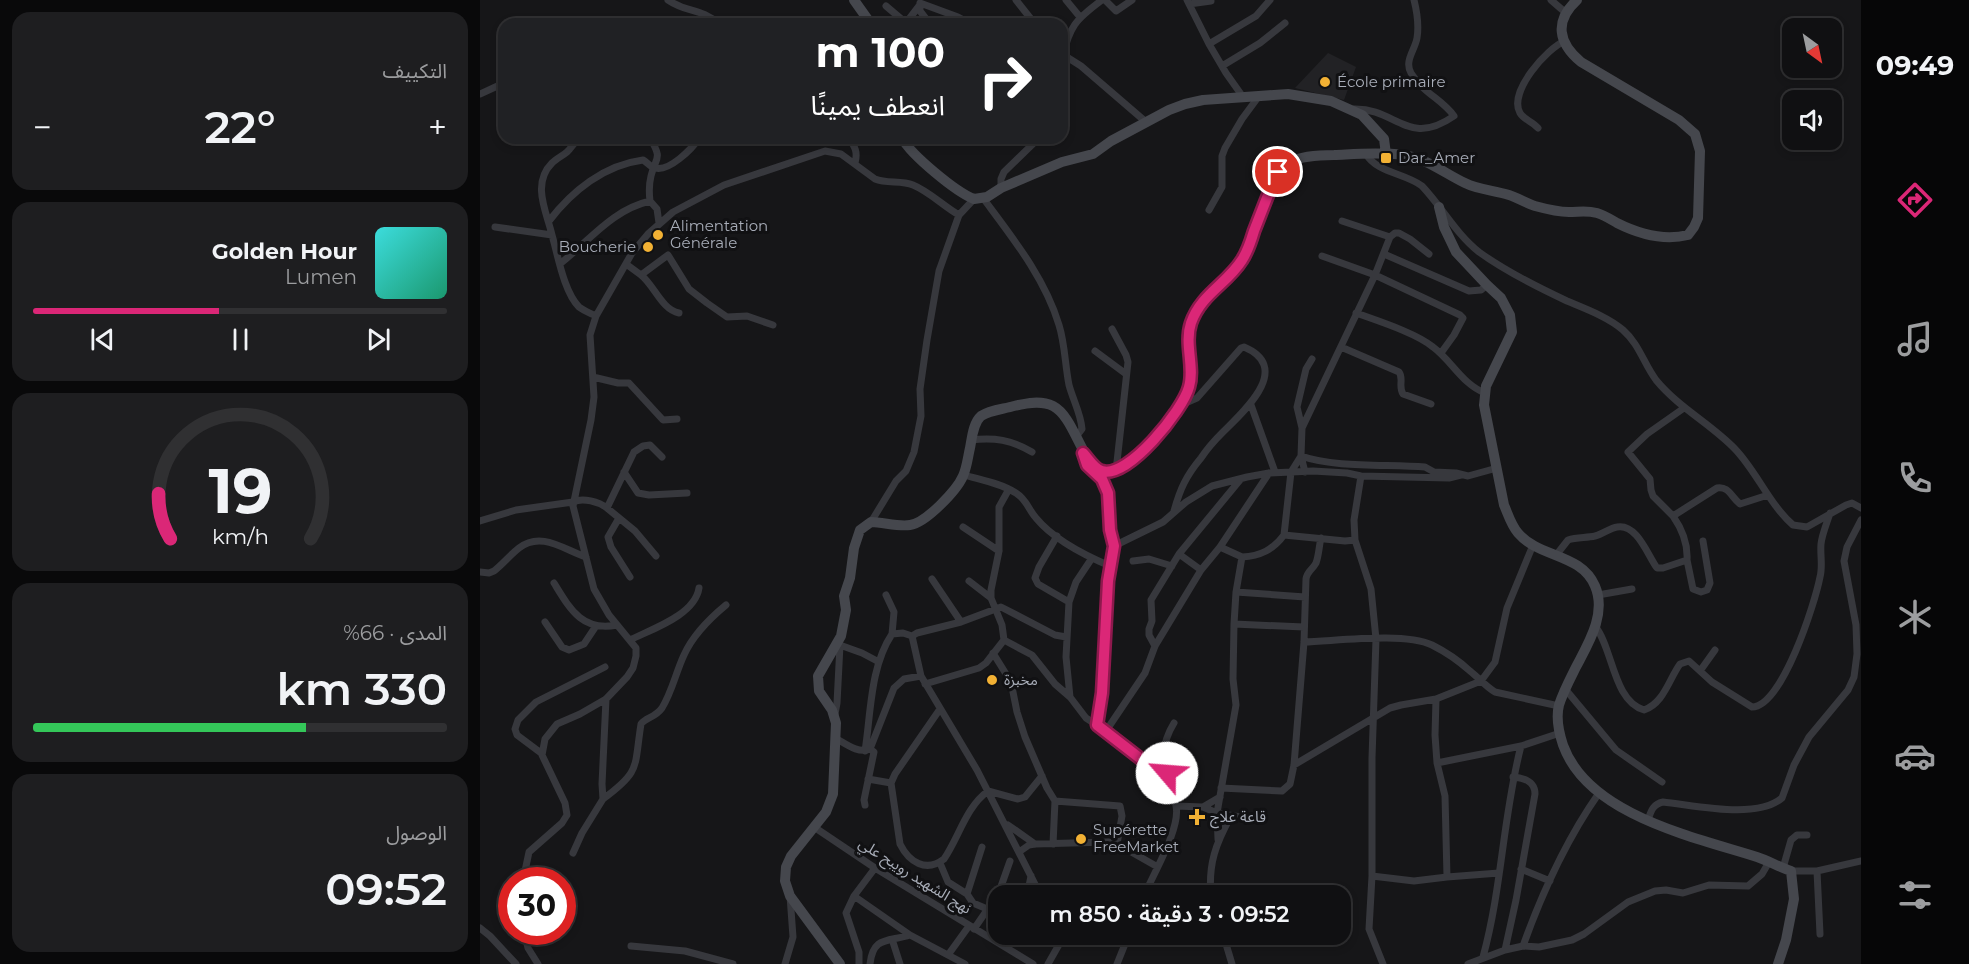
<!DOCTYPE html>
<html lang="ar">
<head>
<meta charset="utf-8">
<style>
	:root { --surface:#101012; --page:#1e1e20; --text:#f1f3f6; --muted:#9c9d9f; --line:#303032; --accent:#db2777 }
	body { margin:0; font-family:Montserrat,"Noto Sans Arabic",sans-serif; background:var(--page); color:var(--text); direction:rtl; height:100vh; display:flex; flex-direction:column; font-size:22px; white-space:nowrap }
	* { box-sizing:border-box; margin:0 }
	p { font-size:20px; color:var(--muted) }
	.icon { flex:none; width:33px; height:33px; fill:none; stroke:currentColor; stroke-width:2; stroke-linecap:round; stroke-linejoin:round }
	.map { position:relative; flex:1; overflow:hidden; direction:ltr }
	.details { display:flex; flex-direction:column; gap:12px; padding:12px; background:#09090a; width:480px }
	.details>* { flex:none }
	.hud { position:absolute; left:18px; top:18px; width:570px; height:126px; border-radius:18px; box-shadow:0 3px 9px #0003,0 0 0 2px var(--line); direction:rtl; background:#202124; color:#fff; overflow:hidden }
	.needle { width:39px; rotate:147deg }
	.buttons { position:absolute; left:1302px; top:18px; display:grid; gap:12px }
	.buttons a { display:grid; place-items:center; width:60px; height:60px; border-radius:12px; background:var(--surface); box-shadow:0 3px 9px #0003,0 0 0 2px var(--line); font-size:30px }
	.speed { position:absolute; left:18px; top:867px; display:flex; gap:12px; font-size:30px; font-weight:700; text-align:center }
	.speed>* { display:grid; place-content:center; width:78px; height:78px; border-radius:50%; background:var(--surface); box-shadow:0 3px 9px #0003,0 0 0 2px var(--line); line-height:1 }
	.speed .limit { border:9px solid #d22; background:#fff; color:#111 }
	.pin { position:absolute; display:grid; place-items:center; width:51px; height:51px; color:#fff; margin:-26px; border:3px solid #fff; border-radius:50%; box-shadow:0 2px 6px #0007 }
	.me { position:absolute; width:66px; margin:-33px; rotate:297deg; stroke-linejoin:round; filter:drop-shadow(0 0 4px #0008) }
	.turn { display:flex; align-items:center; gap:21px; height:126px; padding:0 24px; font-size:27px }
	.turn .icon { width:78px; height:78px; stroke-width:2.5 }
	.turn b { display:block; font-size:42px; line-height:51px }
	.big { font-size:45px; font-weight:600; line-height:1.1 }
	.details .tile { flex:1; display:flex; flex-direction:column; justify-content:center; gap:9px; min-width:0; padding:0 21px; border-radius:18px; background:var(--page) }
	.details .dial { align-items:center; gap:0 }
	.dial svg { height:156px; overflow:visible; fill:none; stroke:var(--line); stroke-width:7; stroke-linecap:round; text-anchor:middle }
	.dial text { fill:var(--text); stroke:none }
	.song { display:flex; align-items:center; gap:18px }
	.cover { width:72px; height:72px; border-radius:9px; background:linear-gradient(135deg,hsl(180 70% 55%),hsl(160 70% 35%)) }
	.played { height:6px; border-radius:3px; background:linear-gradient(90deg,var(--accent) 45%,var(--line) 45%) }
	.keys { display:flex; justify-content:space-around; direction:ltr }
	.heat { display:flex; justify-content:space-between; align-items:center; font-size:33px; direction:ltr }
	.charge { height:9px; border-radius:4px; background:linear-gradient(90deg,#34c759 66%,var(--line) 0) }
	.trip { position:absolute; left:508px; top:885px; width:363px; height:60px; border-radius:18px; background:var(--surface); box-shadow:0 3px 9px #0003,0 0 0 2px var(--line); font-weight:600; line-height:60px; text-align:center; direction:rtl }
	main { display:flex; flex:1; min-height:0 }
	.tabs { display:flex; flex-direction:column; width:108px; justify-content:space-around; align-items:center; background:#060607; color:var(--muted) }
	.tabs .icon { width:42px; height:42px }
	.tabs .on { color:var(--accent) }
	.tabs b { font-size:27px; color:var(--text) }
	.map>svg:first-child { display:block }
</style>
</head>
<body>
<main>
<nav class="tabs">
<b>09:49</b>
<svg class="icon on" aria-label="directions" viewBox="0 0 24 24"><path d="M12 3l9 9-9 9-9-9zM9 14v-3h6M13 9l2 2-2 2"/></svg>
<svg class="icon" aria-label="music" viewBox="0 0 24 24"><path d="M9 18V5l10-2v13"/><circle cx="6" cy="18" r="3"/><circle cx="16" cy="16" r="3"/></svg>
<svg class="icon" aria-label="phone" viewBox="0 0 24 24"><path d="M5 4h4l2 5-3 2q2 4 5 5l2-3 5 2v4C11 20 4 13 5 4z"/></svg>
<svg class="icon" aria-label="climate" viewBox="0 0 24 24"><path d="M12 3v18M4 7l16 10M4 17L20 7"/></svg>
<svg class="icon" aria-label="car" viewBox="0 0 24 24"><path d="M5 17H2v-5l4-1 3-4h7l3 4 3 1v5h-3M9 17h6M6 11h13"/><circle cx="7" cy="17" r="2"/><circle cx="17" cy="17" r="2"/></svg>
<svg class="icon" aria-label="filters" viewBox="0 0 24 24"><path d="M4 7h16M4 17h16"/><circle cx="9" cy="7" r="2"/><circle cx="15" cy="17" r="2"/></svg>
</nav>
<div class="map">
<svg width="1381" height="964" viewBox="0 0 1381 964">
	<rect width="100%" height="100%" fill="#161618"/>
	<path fill="#222225" d="M848,53l28,14 -12,33 -49,-12z"/>
	<g fill="none" stroke-linecap="round" stroke-linejoin="round">
		<path stroke="#37383d" stroke-width="7" d="M188,0c19,13 33,8 51,24
			M536,0l19,24
			M586,0l14,17
			M625,0l11,11 16,-11
			M707,0l22,44
			M1071,0l15,13
			M440,3l38,14 13,7
			M440,3v8l10,13
			M709,4l22,-3
			M406,6l20,17 13,-17
			M582,54l19,12 65,56
			M582,58c8,-32 13,-38 40,-58
			M742,66l38,-23 25,-20
			M0,94l24,-11
			M763,97l-17,-24 -17,-29 47,-28 14,-16
			M874,109c42,-1 54,39 100,7 -12,-17 -30,-22 -43,-43 -7,-12 4,-23 6,-35 2,-12 0,-26 -3,-38
			M1058,128c-6,-7 -14,-8 -18,-15 -12,-21 27,-65 45,-72
			M369,138c6,9 9,14 6,25
			M886,154c11,19 39,19 56,32 20,21 34,48 57,66 26,19 58,35 88,49 19,8 41,16 56,29 16,14 21,34 33,50 23,28 55,44 79,69 22,23 34,55 58,76l14,2 39,-22 6,-2 9,5
			M521,188v-9l3,-7 35,-34
			M503,198c29,39 62,80 76,127 6,19 6,40 10,60 4,15 12,29 13,44l-6,8
			M170,201c-1,-8 -1,-17 1,-25 5,-20 12,-16 -1,-38
			M729,210l13,-23v-31l3,-8 17,-29 17,-23
			M69,221c23,-30 55,-56 94,-61 4,2 7,7 12,8 14,4 37,-19 44,-30
			M862,221l48,16
			M15,227l57,8c6,21 12,57 27,72 5,4 11,6 17,9
			M72,235c-5,-22 -21,-51 0,-72 4,-4 10,-7 15,-11 5,-5 7,-10 13,-14
			M904,254l85,37 12,-1 6,-5
			M842,256l53,19 85,40 3,3 -9,17 -13,18
			M81,263c29,-23 51,-53 89,-62l7,8 2,14
			M146,264l15,11 27,-20 21,34 18,14 20,14 20,-1 26,9
			M161,275c13,10 21,35 38,38
			M876,313c22,8 60,20 77,34 19,14 29,37 52,46
			M632,329l14,26 2,7 -12,109
			M861,347l58,25c5,6 -1,15 4,22l28,10
			M615,351l31,23
			M113,377l25,6h11l34,37 14,-1
			M771,405l24,67
			M822,428l-5,-21 9,-38 6,-10
			M491,440c23,-3 41,0 61,12
			M610,468l12,11 6,14 2,37 4,16 49,-24 23,-20 26,-16 35,-9 22,-4 44,-2 34,2 14,3 88,2 12,-3
			M144,472l14,21 11,2 38,-2
			M825,472l-4,-16 1,-28 73,-153 15,-38 5,-4h4l11,6 19,15
			M484,475c17,5 36,8 52,18 11,7 12,16 20,25 18,22 48,37 74,48
			M529,489l-10,18v44l-8,39v8l11,27 2,15 28,15 23,29 15,13 16,21 20,13 15,14 25,18h11l6,-4
			M127,508l28,23 21,25
			M694,511c6,-22 12,-35 27,-53 6,-9 13,-17 21,-25 20,-20 72,-65 22,-86l-3,1 -44,50 -16,7
			M1193,516l-20,-20 -2,-6 -1,-11 -22,-27 19,-18 37,-26
			M139,518l-11,19 3,10 19,30
			M0,521l36,-11 57,-8c10,-5 26,0 34,6l27,-56 9,-6 7,-1 12,12
			M391,522l25,-41 10,-10 8,-19 7,-36 -1,-27 7,-49 12,-69 20,-56
			M483,527l36,24
			M804,535l61,6 10,-1 -1,-20 7,-44
			M577,536l-18,31 -4,11 3,6 31,18
			M875,540l16,49 5,50 -4,119v118l-3,53 14,35
			M1077,554l11,-14c9,-3 18,-2 27,-4 8,-2 15,-8 22,-9 20,-4 31,29 40,41h6l24,-8 6,29 8,3 6,-2 3,-7 -7,-42
			M762,557l-22,-10 49,-74
			M1207,560c1,-16 -5,-31 -14,-44l44,-28c12,-2 14,9 23,16l28,-9
			M653,561l16,-2 23,7
			M721,570l-22,-16 61,-74
			M0,572l9,1 5,-2c9,-7 16,-16 25,-23 22,-17 44,1 67,9
			M452,579l29,43
			M489,581l22,17
			M74,583c16,26 28,49 63,42
			M756,592l69,5
			M406,595l8,17 -2,22
			M1118,595l34,-6
			M65,622l17,25 7,3 15,-6 12,-18
			M754,624l70,3
			M1115,626c18,22 18,75 49,84 20,-7 25,-31 36,-46l9,-3 11,10 15,-21
			M150,640c22,-11 65,-25 69,-52
			M824,642c33,-1 100,-10 128,3 14,7 27,16 38,26 9,7 15,15 25,21l64,14
			M357,644l25,9 17,9
			M675,646l-6,-11v-6l3,-8 -1,-21 28,-46
			M513,653l18,29 6,30 8,25 22,51 8,13 -2,43
			M1220,671l12,11 40,25c30,0 63,-104 68,-130 3,-11 0,-22 1,-33 1,-10 6,-21 9,-31
			M441,676l-9,-40 5,-3 44,-11 40,-15 54,28 11,2
			M445,684l54,-16 7,-5 18,-23
			M1086,690l50,60 46,32
			M590,697l-4,-40 3,-55 7,-20 16,-24
			M956,699l-1,36 2,28 8,33 2,81 52,-4
			M460,709l-45,65 -4,9 9,61c9,18 26,29 44,15 15,-22 22,-52 44,-68l30,8 7,-2 17,-21
			M355,714l2,-11 3,-58
			M694,723c-21,34 -2,50 2,83
			M617,725c13,-59 4,-120 17,-179
			M626,731l39,-58 10,-27 46,-76 19,-23
			M355,738c11,6 23,16 35,11l24,-61 10,-9 17,-3 56,94 64,126
			M385,751c6,-38 5,-84 27,-117l11,-1 9,3
			M61,753l-24,-18 -2,-6 3,-9 18,-18 69,-35
			M957,763l84,-17 39,-13
			M814,765l96,-57 11,-3 35,-6 45,-18 14,-19 12,-54 26,-63
			M388,779l23,4
			M741,788l61,3 8,-7 4,-19 10,-123 2,-63c1,-8 7,-10 10,-16 3,-8 3,-17 5,-25
			M123,799c38,-28 31,-31 38,-75 5,-7 14,-6 21,-16 10,-16 14,-36 22,-53 9,-20 25,-36 42,-50
			M575,801l65,5 2,10 -5,28
			M385,805l-1,-5 10,-48 -4,-3
			M723,807l17,-10
			M772,819l-35,-6 19,-108 -3,-26 1,-55 2,-32 6,-35c18,-1 31,-7 42,-22l7,-63 10,-16c34,12 87,8 124,11l9,5 22,1 12,3 29,-8
			M1168,820c3,-9 5,-16 15,-18 31,3 93,18 119,-4l12,-33 15,-28 39,-47 6,-13 3,-23 -1,-29 -12,-64 3,-14 14,-27
			M528,825l27,19
			M334,827l61,41 158,96
			M539,852l10,-7 6,-1 73,-2 11,3 37,21
			M93,853l9,-20 21,-34 -1,-15 4,-85
			M460,863l8,19 19,12 6,9 26,11
			M1303,868l8,-28 6,-5h10
			M1041,869l29,12
			M1311,871h26l44,-10
			M1337,871l3,63
			M892,876l42,5 33,-4
			M48,880l-3,-9 4,-19 33,-29 5,-8 -2,-12 -23,-48 3,-16 12,-15 23,-10 26,-15 21,-22 6,-9 3,-12v-8l-27,-33 -15,-26 -21,-83 18,-86 3,-23 -4,-62 6,-19 36,-63 16,-19 25,-22 51,-27 101,-34 16,3 34,25c12,5 26,1 38,6 17,7 30,21 46,30l15,-16
			M487,894l15,-47
			M374,896l56,39
			M547,896l4,-20
			M664,896c9,-22 37,-68 32,-90l27,1 14,6 1,26
			M731,896c-3,-32 5,-53 20,-80
			M512,912l18,-51
			M0,928l10,8 26,28
			M494,929l13,-19
			M44,932l4,16 10,16
			M743,934l9,30
			M412,939l8,25
			M151,946l54,5 48,13
			M1043,946c19,-53 43,-106 76,-153
			M1025,950l11,-50 19,-106c0,-13 -11,-16 -22,-17
			M468,955l21,-29
			M1003,957c19,-69 20,-142 38,-211
			M305,964l8,-27 -3,-41
			M379,964v-12l-13,-39 8,-17 21,-28
			M390,964c3,-28 18,-22 40,-29l55,29
			M568,964l13,-23v-7
			M637,964l12,-30
			M988,964l37,-14 18,-4 16,1 33,-7 12,-6 44,-32 27,-11 11,-1 17,3 26,-8 39,1 14,-12 7,-12"/>
		<path stroke="#45474d" stroke-width="10" d="M374,0l17,24
			M422,138c9,17 54,54 72,61l13,-2 14,-9 61,-26 31,-8 18,-13 58,-31 16,-6 18,-4 85,-6 43,7 31,14 22,24 2,15
			M959,207l5,20 12,25 31,33 14,13 9,17 2,17 -26,54 -2,19 20,100c4,9 7,20 14,28 21,25 63,20 77,53 12,28 -7,58 -19,81 -6,12 -13,25 -17,38 -3,12 0,28 4,40 25,70 131,92 194,112 12,4 22,10 34,14l3,28 -8,41 -8,24
			M360,964l-50,-68 -5,-15 1,-14 5,-11 35,-44 7,-18 3,-71 -4,-13 -13,-19 -1,-15 23,-40 5,-26 -2,-14 6,-18 4,-30 6,-18 11,-8c12,0 27,5 39,3 16,-2 47,-35 53,-49 4,-9 5,-20 7,-28 2,-10 3,-25 11,-32 9,-6 23,-7 33,-10 12,-3 27,-6 39,0 31,16 31,103 85,49 17,-17 50,-49 52,-74 2,-19 -5,-38 1,-57 10,-30 41,-44 55,-71 11,-21 23,-82 43,-91 13,-6 31,-7 45,-7 23,-1 46,-3 69,0 23,3 41,18 62,28 14,7 29,7 44,12 9,3 17,8 26,11 11,3 23,6 34,6 10,0 17,-2 28,1 7,2 13,6 20,10 22,11 47,18 71,12l6,-8 4,-9 2,-67 -5,-17 -16,-14 -98,-58c-23,-19 -27,-41 -4,-62"/>
	</g>
	<g fill="none" stroke-linecap="round" stroke-linejoin="round">
		<g stroke="#8e194d" stroke-width="15">
			<path id="route" d="M687,773l-4,-14 -6,4h-11l-49,-38 5,-32 6,-112 6,-35 -4,-16 -2,-37 -6,-14 -15,-14 -4,-12c5,5 11,16 19,18 26,8 81,-61 87,-84 6,-20 -5,-43 2,-64 10,-29 36,-39 51,-63 6,-9 9,-19 12,-29 8,-20 15,-40 24,-59"/>
		</g>
		<use href="#route" stroke="#db2777" stroke-width="10"/>
	</g>
	<g fill="#f2b134" stroke="#111113" stroke-width="2">
		<circle cx="845" cy="82" r="6"/>
		<rect x="900" y="152" width="12" height="12" rx="3"/>
		<circle cx="178" cy="235" r="6"/>
		<circle cx="168" cy="247" r="6"/>
		<circle cx="512" cy="680" r="6"/>
		<path d="M714 808h6v6h6v6h-6v6h-6v-6h-6v-6h6z"/>
		<circle cx="601" cy="839" r="6"/>
	</g>
	<g text-anchor="middle" stroke-width="6" stroke-linejoin="round" paint-order="stroke">
		<g font-size="15" fill="#a8adb8" stroke="#111113" text-anchor="start">
			<text x="857" y="87">École primaire</text>
			<text x="918" y="163">Dar_Amer</text>
			<text x="190" y="231">Alimentation<tspan x="190" dy="17">Générale</tspan></text>
			<text x="156" y="252" text-anchor="end">Boucherie</text>
			<text x="524" y="685">مخبزة</text>
			<text x="730" y="822">قاعة علاج</text>
			<text x="613" y="835">Supérette<tspan x="613" dy="17">FreeMarket</tspan></text>
		</g>
		<g font-size="15" fill="#a8adb8" stroke="#111113">
			<text transform="translate(435 876) rotate(32)" y="5">نهج الشهيد رويبح علي</text>
		</g>
	</g>
</svg>
<div class="buttons">
<a><svg class="needle" viewBox="-14 -14 28 28"><path d="M0-13l5 13h-10z" fill="#e53935"/><path d="M0 13l5-13h-10z" fill="#9c9d9f"/></svg></a>
<a><svg class="icon" aria-label="sound" viewBox="0 0 24 24"><path d="M4 9h4l5-4v14l-5-4H4zM17 9q2 3 0 6"/></svg></a>
</div>
<div class="speed"><div class="limit">30</div></div>
<div class="pin" style="left:798px;top:172px;background:#d93025"><svg class="icon" aria-label="arrive" viewBox="0 0 24 24"><path d="M6 21V4h12l-3 4 3 4H6"/></svg></div>
<svg class="me" style="left:687px;top:773px" viewBox="-20 -20 40 40"><circle r="19" fill="#fff"/><path d="M0-13L10 11 0 6-10 11z" fill="#db2777"/></svg>
<div class="trip">09:52 · 3 دقيقة · 850 m</div>
<div class="hud">
<div class="turn"><svg class="icon" aria-label="right" viewBox="0 0 24 24"><path d="M7 20v-9h11M14 6l5 5-5 5"/></svg><div><b>100 m</b>انعطف يمينًا</div></div>
</div>
</div>
<section class="details">
<div class="tile"><p>التكييف</p>
<div class="heat"><a>−</a><b class="big">22°</b><a>+</a></div>
</div>
<div class="tile">
<div class="song"><i class="cover"></i><div><b>Golden Hour</b><p>Lumen</p></div></div>
<div class="played"></div>
<div class="keys"><svg class="icon" aria-label="previous" viewBox="0 0 24 24"><path d="M18 5L8 12l10 7zM5 5v14"/></svg><svg class="icon" aria-label="pause" viewBox="0 0 24 24"><path d="M8 5v14M16 5v14"/></svg><svg class="icon" aria-label="next" viewBox="0 0 24 24"><path d="M6 5l10 7-10 7zM19 5v14"/></svg></div>
</div>
<div class="tile dial"><svg viewBox="0 0 100 80">
<path d="M14 69A42 42 0 1 1 86 69"/>
<path d="M14 69A42 42 0 0 1 8 46" stroke="#db2777"/>
<text x="50" y="56" font-size="32" font-weight="700">19</text>
<text x="50" y="72" font-size="11">km/h</text>
</svg></div>
<div class="tile"><p>المدى · 66%</p><b class="big">330 km</b><div class="charge"></div></div>
<div class="tile"><p>الوصول</p><b class="big">09:52</b></div>
</section>
</main>
</body>
</html>
